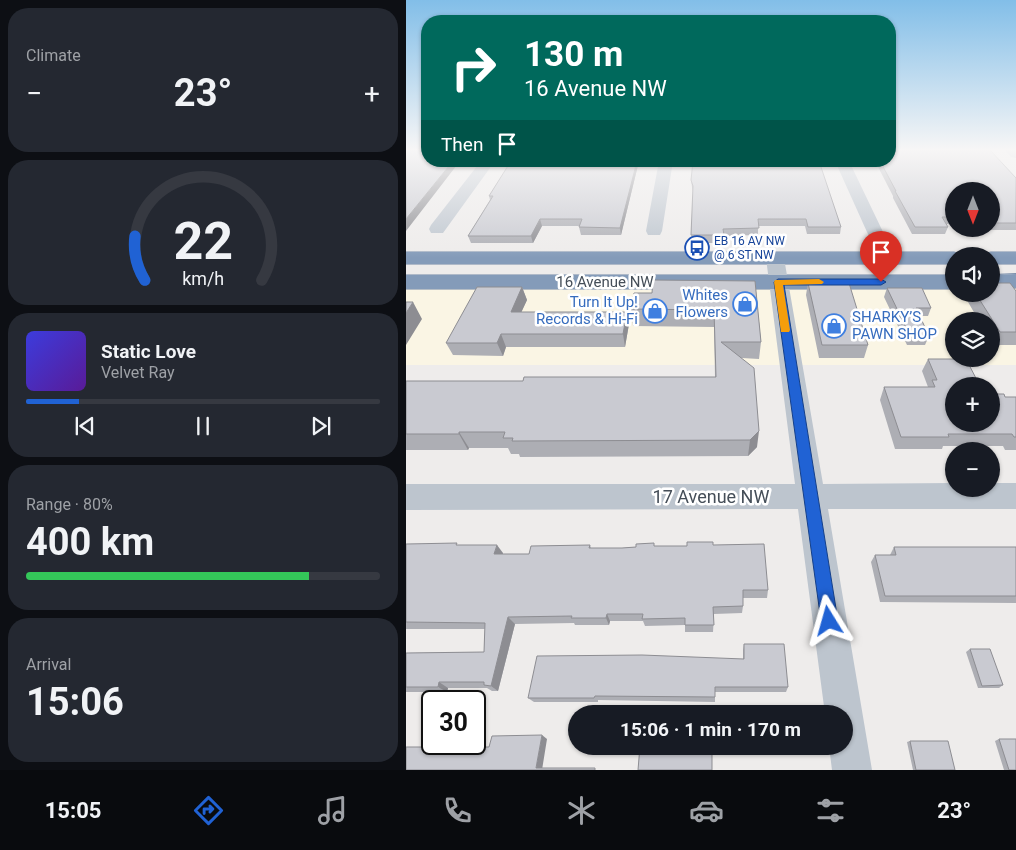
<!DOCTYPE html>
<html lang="en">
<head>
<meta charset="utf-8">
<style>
	:root { --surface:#171b24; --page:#242831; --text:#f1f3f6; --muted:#9ea1a6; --line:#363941; --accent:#2062d4 }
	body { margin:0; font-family:Roboto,sans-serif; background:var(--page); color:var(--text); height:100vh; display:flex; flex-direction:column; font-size:19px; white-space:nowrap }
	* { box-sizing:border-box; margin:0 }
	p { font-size:16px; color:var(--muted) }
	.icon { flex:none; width:28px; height:28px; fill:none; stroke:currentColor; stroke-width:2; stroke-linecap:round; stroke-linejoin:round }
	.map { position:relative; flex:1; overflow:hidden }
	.panel { display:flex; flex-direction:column; gap:8px; padding:8px; background:#0d0f14; width:406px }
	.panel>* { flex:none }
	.guide { position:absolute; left:15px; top:15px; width:475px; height:152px; border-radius:20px; box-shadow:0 1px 4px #0004; background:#00695c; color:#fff; overflow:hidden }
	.needle { width:32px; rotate:180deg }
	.buttons { position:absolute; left:539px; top:182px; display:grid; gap:10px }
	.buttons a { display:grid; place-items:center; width:55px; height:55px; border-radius:50%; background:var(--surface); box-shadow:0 1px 4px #0004; font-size:25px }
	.speed { position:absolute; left:15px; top:690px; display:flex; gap:10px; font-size:25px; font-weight:700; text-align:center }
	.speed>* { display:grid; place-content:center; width:65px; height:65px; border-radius:50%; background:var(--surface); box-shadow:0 1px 4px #0004; line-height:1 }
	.speed .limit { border:2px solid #111; border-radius:8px; background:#fff; color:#111 }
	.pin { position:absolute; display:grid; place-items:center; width:42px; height:42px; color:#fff; margin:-51px -21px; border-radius:50% 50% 50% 0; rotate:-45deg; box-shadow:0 0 5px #0007 }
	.pin .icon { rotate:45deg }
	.me { position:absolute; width:55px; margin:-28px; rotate:352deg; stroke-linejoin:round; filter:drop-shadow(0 0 4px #0008) }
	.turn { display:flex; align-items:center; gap:18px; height:105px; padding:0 20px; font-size:22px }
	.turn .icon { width:65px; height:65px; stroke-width:2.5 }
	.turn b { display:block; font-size:35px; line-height:42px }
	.then { display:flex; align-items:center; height:48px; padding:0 20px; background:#0003; gap:10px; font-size:19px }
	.big { font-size:38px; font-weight:700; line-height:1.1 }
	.panel .widget { flex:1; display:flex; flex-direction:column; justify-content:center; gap:8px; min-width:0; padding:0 18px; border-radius:20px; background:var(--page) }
	.panel .dial { align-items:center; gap:0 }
	.dial svg { height:130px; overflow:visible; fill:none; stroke:var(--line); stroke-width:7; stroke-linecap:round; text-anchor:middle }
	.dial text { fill:var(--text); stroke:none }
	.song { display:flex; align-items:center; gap:15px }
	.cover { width:60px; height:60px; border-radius:8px; background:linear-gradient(135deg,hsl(240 70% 55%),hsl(270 70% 35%)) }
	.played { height:5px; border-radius:2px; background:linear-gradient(90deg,var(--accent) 15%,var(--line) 15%) }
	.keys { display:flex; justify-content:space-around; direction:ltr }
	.heat { display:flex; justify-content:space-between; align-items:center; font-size:28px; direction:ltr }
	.charge { height:8px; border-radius:4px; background:linear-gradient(90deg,#34c759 80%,var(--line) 0) }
	.trip { position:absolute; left:162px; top:705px; width:285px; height:50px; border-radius:25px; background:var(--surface); box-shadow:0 1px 4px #0004; font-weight:700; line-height:50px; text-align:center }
	.dock { display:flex; height:80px; justify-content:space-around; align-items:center; background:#090b0e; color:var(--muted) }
	.dock .icon { width:35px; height:35px }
	.dock .on { color:var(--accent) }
	.dock b { font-size:22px; color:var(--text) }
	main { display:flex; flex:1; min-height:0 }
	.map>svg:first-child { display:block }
</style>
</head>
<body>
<main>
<section class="panel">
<div class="widget"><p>Climate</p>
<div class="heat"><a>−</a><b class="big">23°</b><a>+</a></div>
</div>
<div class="widget dial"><svg viewBox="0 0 100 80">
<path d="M14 69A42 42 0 1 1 86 69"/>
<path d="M14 69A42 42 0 0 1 8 42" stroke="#2062d4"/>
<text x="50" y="56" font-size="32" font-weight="700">22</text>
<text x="50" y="72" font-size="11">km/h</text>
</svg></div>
<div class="widget">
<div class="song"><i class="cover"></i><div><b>Static Love</b><p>Velvet Ray</p></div></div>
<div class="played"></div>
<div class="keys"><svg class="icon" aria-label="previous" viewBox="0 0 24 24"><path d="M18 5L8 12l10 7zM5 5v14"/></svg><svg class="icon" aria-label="pause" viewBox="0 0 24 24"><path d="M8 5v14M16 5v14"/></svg><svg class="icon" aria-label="next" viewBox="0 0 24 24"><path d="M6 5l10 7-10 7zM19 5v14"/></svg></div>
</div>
<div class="widget"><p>Range · 80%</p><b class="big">400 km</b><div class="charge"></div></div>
<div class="widget"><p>Arrival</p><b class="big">15:06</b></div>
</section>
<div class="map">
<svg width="610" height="770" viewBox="0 0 610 770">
	<rect width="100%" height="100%" fill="#eeeceb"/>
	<path fill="#faf5e4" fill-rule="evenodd" d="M610,281v84h-610v-83h547l1,12h37zM548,321h37v38h-37z"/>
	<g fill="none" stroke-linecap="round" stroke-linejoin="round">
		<g stroke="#7086a5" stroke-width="1">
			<path id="highway" d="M0,252h548l7,2 2,2h-9v8h-548z
				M585,252h25v12h-25v-8h-9l2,-2z
				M610,274v14l-25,1v-14z
				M0,275h548v14h-548z"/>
		</g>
		<path fill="#bdc5ce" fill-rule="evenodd" d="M599,150h11v8l-5,-1z
			M75,161h14l-52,72h-12l-2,-4 2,-4z
			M253,161h14l-11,70 -2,4h-12l-2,-4z
			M429,161h14l34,71 -2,4h-12l-2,-4z
			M369,253l6,1 3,4 39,226 131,-1v6h37v-6h25v26h-188l44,261h-40l-3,-24h16v-32h-20l-27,-205 -392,1v-26h389l-29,-226 3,-4z"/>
		<use href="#highway" fill="#849bb9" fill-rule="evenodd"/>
	</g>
	<path fill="#adaeb4" d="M233,161l-18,74h-40l-2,-8 1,-1h-38l-9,17h-62l-3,-7 22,-36 -1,-4z
		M469,161h15l126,17v52h-26l-1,-1h2v-38h-37v33h-8l2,3 -3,7h-33l-19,-36v-2z
		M285,180l150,47 -1,7h-33l-2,-8h-47v9l-34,1 -1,7h-32l2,-51 -1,-5z
		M349,281l6,61 -2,17 -17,-1 15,89 -9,9 -228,1 -1,-3h-8l-3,-6h-39l-1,2h-62v-69h117l192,-4 -1,-50 -81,-1 -2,-17 21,-16z
		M402,283l60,62 -4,13h-45l-13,-63z
		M116,287l5,13 -6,12h106l2,12 -4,23h-119l-3,9 -50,-1 -7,-12z
		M481,288l44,20 -3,8h-8l9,20 -4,9h-18l-23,-48z
		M610,291v54h-24l-1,-2v-22h-12l-15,-26v-1h27z
		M522,359h38l-12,65 51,-27h11v53h-11l-2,-4h-60l-1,3h-47l-15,-49 4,-13h44l-6,-16z
		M248,543v3h33l26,-1 55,45 -1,8h-24v8l-1,7 -28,1 -1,18h-28v-7l-40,1 -2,-5h-33l-1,4h-34l-1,-2 -59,1 -17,67h-6l-5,-3h-39l-1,4h-41v-39l78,-1 1,-23h-79v-85l52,1 45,8v1h26l61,-9 1,3h31l14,-1z
		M488,547h122v56l-136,-1 -9,-40 4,-7h15z
		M338,644l44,43 -2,5h-71v10l-117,-2v2h-64l-6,-4 215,-39v-9z
		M564,649l33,36 -4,3h-21l-12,-36z
		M593,739l17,31h-12l-9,-29z
		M504,741l45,29h-42l-6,-28z"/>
	<path fill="#8d8d92" d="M47,161h7l-54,70v-12z
		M231,161h2l-18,74 -1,-7z
		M134,219l2,7 -9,17 -2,-7z
		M116,287l5,13 -11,24 -5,-12z
		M7,302l9,17 -16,26v-32z
		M221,312l2,12 -4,23 -2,-13z
		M95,334l5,13 -3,9 -6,-13z
		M353,431l-2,16 -9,9 2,-16z
		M53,432l10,16 -1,2 -9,-16z
		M91,545l6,8 -3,9 -6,-8z
		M201,614l3,7 -1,4 -3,-7z
		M102,617l7,7 -17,67 -7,-5z
		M33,682l9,6 -1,4 -9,-5z
		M136,735l5,4 -5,31 -6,-2z"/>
	<path fill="#c9cad1" stroke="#8d8d92" d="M0,150h21v11h26l-47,58z
		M484,150h100l26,28v45h-23l-2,-3v-29h-37v26h-12l6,10h-33l-20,-36h1l-16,-30h10z
		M105,161h126l-17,67 -41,-1 3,-8h-42l-9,17h-63l25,-40h-4z
		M287,161h126l22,66h-33l-2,-8h-48l1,9 -36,1 1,6h-33l2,-49 -2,-6z
		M247,280l102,1 6,61h-40l33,26 5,63 -9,9 -238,1 1,-3h-10l2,-6h-46v2h-53v-53h117l1,-4h192l-2,-67 -83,-1 3,-16h18z
		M402,283h41l19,62h-46z
		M585,283h19l6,8v41h-16l-24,-38h15z
		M71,287h45l-11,25h116l-4,22h-122l-4,9h-51z
		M481,288h35l9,20h-15l13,28h-19z
		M0,302h7l-7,11z
		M522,359h38l14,27h-26v38h37v-30h13l1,3h11v40h-2l-2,-3h-64l1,3h-48l-17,-50h51l-3,-7h5z
		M281,542h26v3l51,-1 4,46h-25v16l-30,1 1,18h-29v-7l-43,1 1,-5h-36l-1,4h-35l1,-2 -64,1 -17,69 -7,-1v-3h-45l-1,5h-32v-34l78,-1 1,-29 -79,-1v-78l51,-1 -1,2h41l-3,9h35l2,-8 59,-1 -1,3h33l14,-1v-3l18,-1v3h33z
		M488,547h122v49h-131l-10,-41h21z
		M338,644h40l4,43h-73v10l-120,-1 -1,2h-66l9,-42 105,-1 102,4z
		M564,649h20l13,36 -21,1z
		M136,735l-6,33h59v2h-189v-23h83l3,-11z
		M593,739h17v31h-7z
		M504,741h38l7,29h-39z
		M234,746h72v24h-74z"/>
	<linearGradient id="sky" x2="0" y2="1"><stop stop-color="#82bee8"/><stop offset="0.58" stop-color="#f7f6f6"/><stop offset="1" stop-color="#f7f6f6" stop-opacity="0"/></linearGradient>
	<rect width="610" height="258" fill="url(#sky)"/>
	<path fill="#2062d4" stroke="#15408a" d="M372,279h103l5,3 -5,3h-97l54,336 -3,5 -6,3 -5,-3 -3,-5 -47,-339z"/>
	<path fill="#f59e0b" d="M413,279l5,3 -2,2 -39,1 7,45 -1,2h-8l-7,-50 1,-2z"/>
	<defs>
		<g id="bus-ring" transform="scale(1.25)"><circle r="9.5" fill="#fff" stroke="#1a4fb4" stroke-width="1.5"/><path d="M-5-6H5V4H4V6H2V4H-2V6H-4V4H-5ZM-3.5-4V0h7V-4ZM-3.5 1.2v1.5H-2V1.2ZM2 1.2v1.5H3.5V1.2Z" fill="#1a4fb4"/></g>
		<g id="shop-ring" transform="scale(1.25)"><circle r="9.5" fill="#fff" stroke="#3f7fe0" stroke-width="1.5"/><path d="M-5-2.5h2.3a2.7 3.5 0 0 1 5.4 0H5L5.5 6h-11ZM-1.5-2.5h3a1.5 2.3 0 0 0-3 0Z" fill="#3f7fe0"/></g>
	</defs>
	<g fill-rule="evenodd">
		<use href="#bus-ring" x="291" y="248"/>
		<use href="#shop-ring" x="339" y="304"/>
		<use href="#shop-ring" x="249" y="311"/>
		<use href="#shop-ring" x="428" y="326"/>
	</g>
	<g text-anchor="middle" stroke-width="5" stroke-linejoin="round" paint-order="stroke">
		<g font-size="12" fill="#164399" stroke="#fff" text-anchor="start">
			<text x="308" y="245">EB 16 AV NW<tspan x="308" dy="14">@ 6 ST NW</tspan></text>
		</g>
		<g font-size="15" fill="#454e58" stroke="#fff">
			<text x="199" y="287">16 Avenue NW</text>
		</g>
		<g font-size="15" fill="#366cbe" stroke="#fff" text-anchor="end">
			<text x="322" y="300">Whites<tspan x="322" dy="17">Flowers</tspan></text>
			<text x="232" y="307">Turn It Up!<tspan x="232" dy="17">Records &amp; Hi-Fi</tspan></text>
			<text x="446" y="322" text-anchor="start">SHARKY’S<tspan x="446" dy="17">PAWN SHOP</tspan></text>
		</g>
		<g font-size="18" fill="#454e58" stroke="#fff">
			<text x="305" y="503">17 Avenue NW</text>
		</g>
	</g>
</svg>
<div class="buttons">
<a><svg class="needle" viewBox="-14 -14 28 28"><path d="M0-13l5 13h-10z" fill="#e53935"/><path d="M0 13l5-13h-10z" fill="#9ea1a6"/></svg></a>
<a><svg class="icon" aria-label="sound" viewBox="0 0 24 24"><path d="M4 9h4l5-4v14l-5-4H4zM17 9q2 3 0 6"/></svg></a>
<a><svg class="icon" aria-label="layers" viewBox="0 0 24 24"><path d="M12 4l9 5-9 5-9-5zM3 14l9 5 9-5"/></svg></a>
<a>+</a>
<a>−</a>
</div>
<div class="speed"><div class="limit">30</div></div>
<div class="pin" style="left:475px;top:282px;background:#d93025"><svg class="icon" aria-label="arrive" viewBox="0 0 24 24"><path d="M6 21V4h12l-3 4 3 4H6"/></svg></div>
<svg class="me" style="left:423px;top:621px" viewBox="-20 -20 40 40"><path d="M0-17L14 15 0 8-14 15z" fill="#2062d4" stroke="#fff" stroke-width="4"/></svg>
<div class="trip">15:06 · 1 min · 170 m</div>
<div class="guide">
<div class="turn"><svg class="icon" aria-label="right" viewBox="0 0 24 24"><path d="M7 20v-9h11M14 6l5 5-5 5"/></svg><div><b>130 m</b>16 Avenue NW</div></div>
<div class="then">Then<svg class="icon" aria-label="arrive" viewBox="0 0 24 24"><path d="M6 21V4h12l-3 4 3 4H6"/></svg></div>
</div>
</div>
</main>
<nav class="dock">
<b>15:05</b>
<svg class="icon on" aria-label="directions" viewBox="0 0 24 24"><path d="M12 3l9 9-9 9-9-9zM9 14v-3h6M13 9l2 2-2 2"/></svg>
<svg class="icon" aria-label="music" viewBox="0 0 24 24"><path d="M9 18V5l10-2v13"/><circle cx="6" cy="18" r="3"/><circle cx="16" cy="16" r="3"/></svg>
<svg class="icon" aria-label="phone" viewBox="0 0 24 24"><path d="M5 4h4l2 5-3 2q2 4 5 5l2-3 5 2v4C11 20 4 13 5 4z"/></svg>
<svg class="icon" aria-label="climate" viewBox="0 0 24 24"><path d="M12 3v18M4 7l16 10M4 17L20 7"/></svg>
<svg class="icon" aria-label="car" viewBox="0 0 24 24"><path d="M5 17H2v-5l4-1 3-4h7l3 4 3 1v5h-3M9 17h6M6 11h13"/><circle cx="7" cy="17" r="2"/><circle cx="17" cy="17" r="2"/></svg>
<svg class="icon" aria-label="filters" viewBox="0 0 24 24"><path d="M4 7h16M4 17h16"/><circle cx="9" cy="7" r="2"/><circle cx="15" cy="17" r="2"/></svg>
<b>23°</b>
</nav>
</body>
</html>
